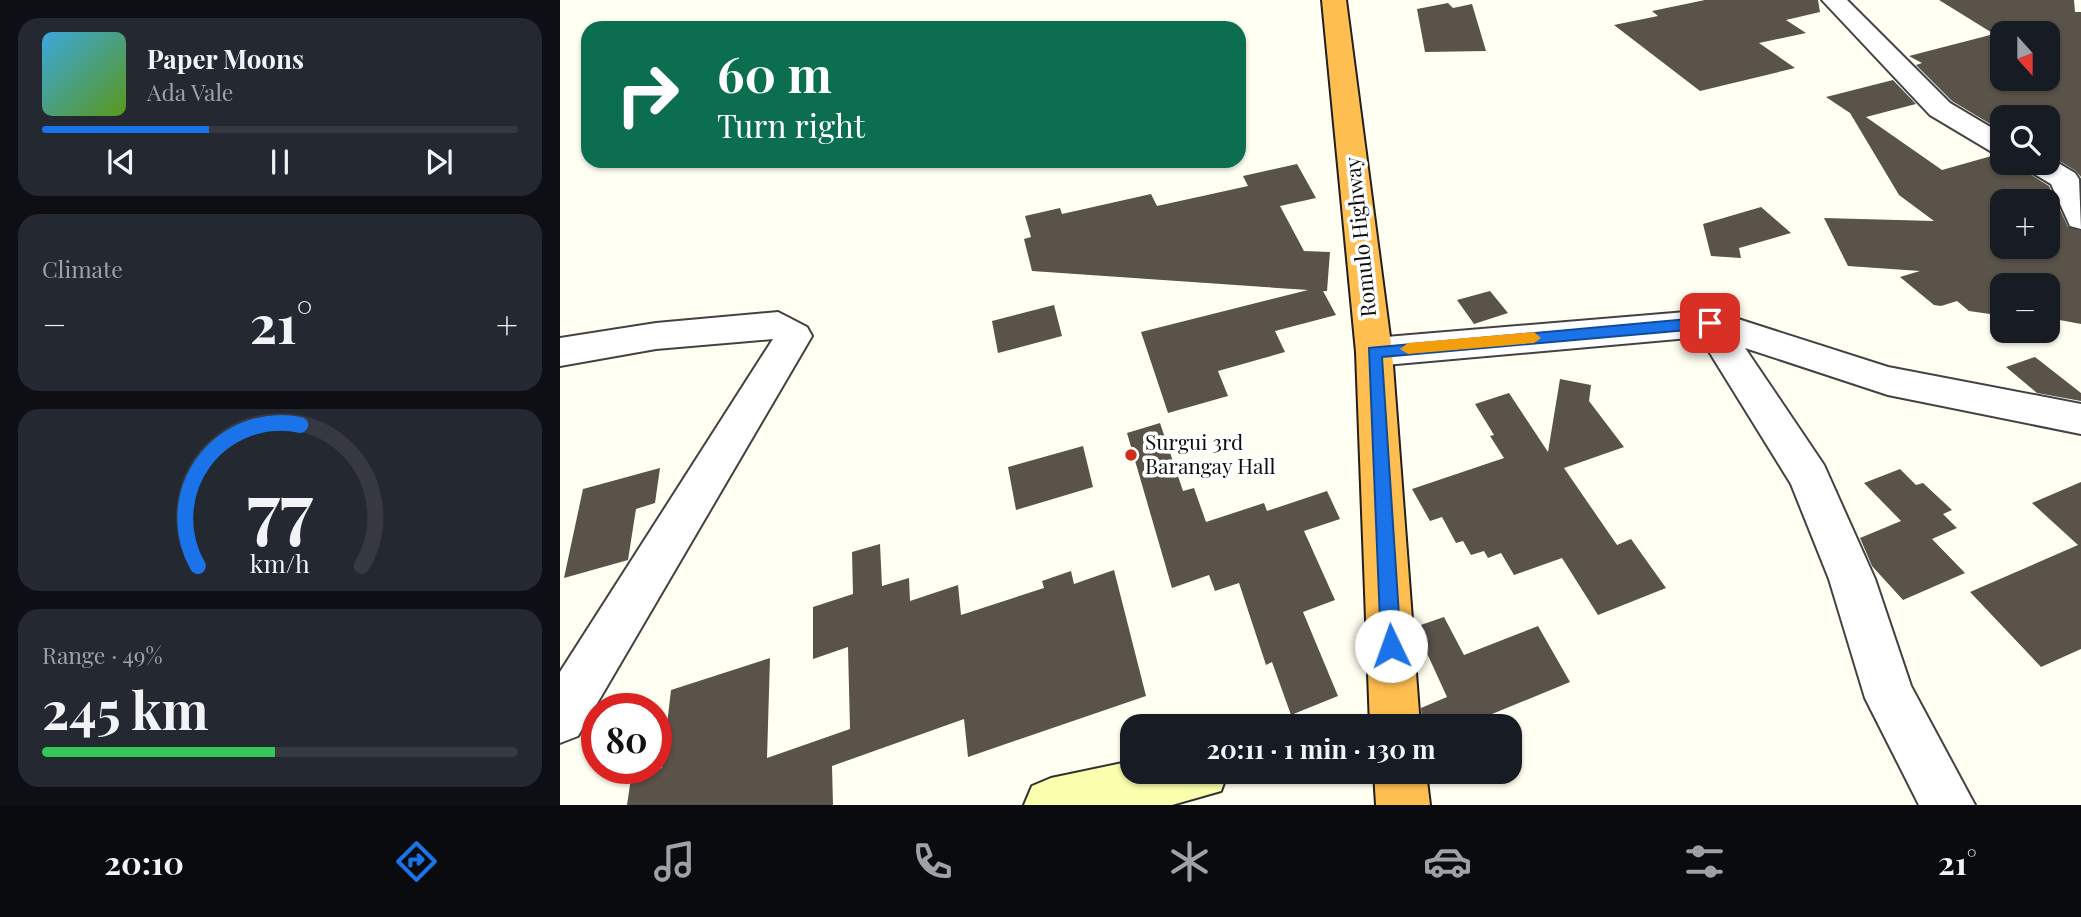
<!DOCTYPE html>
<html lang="en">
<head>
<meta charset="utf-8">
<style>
	:root { --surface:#171b24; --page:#242831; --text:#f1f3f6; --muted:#9ea1a6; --line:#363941; --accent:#1a73e8 }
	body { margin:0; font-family:"Playfair Display",serif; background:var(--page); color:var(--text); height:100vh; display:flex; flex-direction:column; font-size:26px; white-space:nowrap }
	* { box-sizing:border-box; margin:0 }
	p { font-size:23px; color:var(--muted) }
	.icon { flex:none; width:38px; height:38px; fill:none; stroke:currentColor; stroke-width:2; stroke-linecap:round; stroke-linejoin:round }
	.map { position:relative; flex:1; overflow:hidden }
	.panel { display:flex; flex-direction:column; gap:18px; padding:18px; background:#0d0f14; width:560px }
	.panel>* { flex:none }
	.banner { position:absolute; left:21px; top:21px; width:665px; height:147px; border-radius:21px; box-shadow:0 2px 5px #0004; background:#0b6e4f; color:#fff; overflow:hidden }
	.needle { width:46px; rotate:159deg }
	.controls { position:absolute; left:1430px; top:21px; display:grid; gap:14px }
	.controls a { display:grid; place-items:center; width:70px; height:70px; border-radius:14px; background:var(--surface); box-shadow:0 2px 5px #0004; font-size:35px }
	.speed { position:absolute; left:21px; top:693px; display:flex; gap:14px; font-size:35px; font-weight:700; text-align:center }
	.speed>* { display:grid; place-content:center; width:91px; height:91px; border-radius:50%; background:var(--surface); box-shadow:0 2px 5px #0004; line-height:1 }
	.speed .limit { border:10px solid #d22; background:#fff; color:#111 }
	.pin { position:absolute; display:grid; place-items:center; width:60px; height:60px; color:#fff; margin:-30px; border-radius:14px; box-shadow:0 4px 10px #0006 }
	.me { position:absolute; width:77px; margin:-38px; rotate:357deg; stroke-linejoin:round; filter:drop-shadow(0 0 5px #0008) }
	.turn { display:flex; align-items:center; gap:24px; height:147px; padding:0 21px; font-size:32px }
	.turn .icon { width:91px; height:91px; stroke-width:2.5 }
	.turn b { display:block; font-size:49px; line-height:60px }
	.big { font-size:52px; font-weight:700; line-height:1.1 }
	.panel .tile { flex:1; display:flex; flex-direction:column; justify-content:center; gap:10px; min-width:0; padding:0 24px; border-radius:21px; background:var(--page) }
	.panel .dial { align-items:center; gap:0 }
	.dial svg { height:182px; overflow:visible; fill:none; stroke:var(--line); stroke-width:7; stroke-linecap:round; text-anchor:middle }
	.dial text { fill:var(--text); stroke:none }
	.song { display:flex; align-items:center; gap:21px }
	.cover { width:84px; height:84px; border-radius:10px; background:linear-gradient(135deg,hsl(200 70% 55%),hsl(90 70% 35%)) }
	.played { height:7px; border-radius:4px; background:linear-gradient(90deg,var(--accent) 35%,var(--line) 35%) }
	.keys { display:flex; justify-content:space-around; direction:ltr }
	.heat { display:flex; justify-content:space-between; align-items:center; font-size:38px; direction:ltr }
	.charge { height:10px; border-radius:5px; background:linear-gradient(90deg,#34c759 49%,var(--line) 0) }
	.trip { position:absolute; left:560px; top:714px; width:402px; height:70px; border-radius:21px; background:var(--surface); box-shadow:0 2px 5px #0004; font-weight:700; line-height:70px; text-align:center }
	.menu { display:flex; height:112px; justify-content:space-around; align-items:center; background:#090b0e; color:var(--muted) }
	.menu .icon { width:49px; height:49px }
	.menu .active { color:var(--accent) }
	.menu b { font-size:32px; color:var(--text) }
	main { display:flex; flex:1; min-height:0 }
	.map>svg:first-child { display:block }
</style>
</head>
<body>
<main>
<section class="panel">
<div class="tile">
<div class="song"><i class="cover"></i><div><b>Paper Moons</b><p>Ada Vale</p></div></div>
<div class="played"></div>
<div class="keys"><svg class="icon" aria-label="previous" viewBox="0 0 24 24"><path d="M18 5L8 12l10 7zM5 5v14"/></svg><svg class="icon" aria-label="pause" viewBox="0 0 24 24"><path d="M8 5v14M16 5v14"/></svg><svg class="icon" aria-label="next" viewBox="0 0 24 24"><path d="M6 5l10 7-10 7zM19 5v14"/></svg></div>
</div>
<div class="tile"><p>Climate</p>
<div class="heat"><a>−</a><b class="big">21°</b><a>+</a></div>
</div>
<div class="tile dial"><svg viewBox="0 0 100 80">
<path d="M14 69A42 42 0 1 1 86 69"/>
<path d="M14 69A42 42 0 0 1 59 7" stroke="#1a73e8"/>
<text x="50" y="56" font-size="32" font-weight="700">77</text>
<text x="50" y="72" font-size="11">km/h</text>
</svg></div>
<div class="tile"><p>Range · 49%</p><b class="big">245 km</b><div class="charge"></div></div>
</section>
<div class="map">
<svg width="1521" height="805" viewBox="0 0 1521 805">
	<rect width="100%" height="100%" fill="#fffff2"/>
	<path fill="#59534a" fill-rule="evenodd" d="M1145,0h113l2,12 -34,8 20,13 -47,10 36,25 -95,23 -86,-66 44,-9 -6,-5z
		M1379,0h135l1,12h6v165l-5,-6 -28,-17v-37h-46v14l-50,-30 -36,-36 6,-2 -13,-7 85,-22zM1442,33h46v46h-46z
		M888,3l5,5 19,-4 14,47 -61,1 -8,-43z
		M1333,80l23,24 -50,13 76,53 53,-15 7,2v6h16l7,8 24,15 19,41 13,4v93l-32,-6 2,7 -3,-1v-39h-46v25l-12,4 -21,-3 -12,-10 -16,5 -7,-1 -34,-28 20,-6 -72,-5 -24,-48 110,3 -35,-26 -49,-82 -24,-16zM1442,201h46v46h-46z
		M737,164l19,34 -36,8 24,45 26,1 -3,39h-4l13,24 -61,16 10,21 -67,19 10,25 -60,17 -27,-81 167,-42 -276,-19 -8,-32 7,-2 -6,-21 35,-8 2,6 89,-20 6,12 91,-20 -5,-10z
		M1201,207l30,26 -52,15 2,10 -30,-2 -8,-32z
		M930,291l18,22 -34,11 -17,-24z
		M494,305l8,31 -64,17 -6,-32z
		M1475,357l46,36v8l-44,-8 -31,-26z
		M1000,379l31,6 -2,16 35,46 -60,21 53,77 14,-6 35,49 -68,27 -36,-57 -48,17 -13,-22 -13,5 -4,-7 -13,4 -8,-14 -7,2 -14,-26 -12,4 -18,-32 92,-31 -14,-22 4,-1 -19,-31 34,-11 39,59z
		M600,423l23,68 11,-3 12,34 58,-19 3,8 60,-20 13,28 -36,12 31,69 -32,12 35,84 -47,19 -19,-53 -6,3 -27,-82 -24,8 -6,-16 -37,13 -45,-155z
		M523,446l10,41 -77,23 -8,-43z
		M100,468l-5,35 -19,6 -8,51 -64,18 19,-89z
		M1340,469l16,16 7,-2 29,27 -9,4 14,14 -25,11 33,34 -62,27 -31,-34 -12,-28 41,-17 -37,-38z
		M1521,482v167l-40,18 -71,-75 108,-47 -46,-42z
		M320,544l2,42 27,-8 1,23 48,-16 3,30 83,-27 -2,-7 29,-10 3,13 40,-14 32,126 -178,61 -4,-38 -132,47 1,39h-206l4,-27 31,-10 9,-78 99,-32 -3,100 83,-29 -2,-82 -35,12v-52l40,-13 -1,-42z
		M884,617l20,38 74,-29 32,56 -107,44h-41l-1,-18 26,-11 -32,-70z"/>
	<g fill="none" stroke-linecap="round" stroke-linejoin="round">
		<g stroke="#424242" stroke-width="4">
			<path id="street" d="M1262,0h25l103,103 52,31v21l-10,-3 -62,-37z
				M1488,157l27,16 4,6 2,50 -11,-3 -19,-42 -25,-15 -5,-6h27z
				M1150,310l178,57 193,37v30l-193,-39 -143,-47 79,117 51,114 36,107 64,119h-56l-54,-107 -36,-119 -38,-95 -91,-147 -326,29 -13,-4 -5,-10 5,-10 13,-4z
				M218,312l29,15 5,9 -234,400 -18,7v-71l213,-333 -117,10 -96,17v-28l96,-15z"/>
		</g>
		<g stroke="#313131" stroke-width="4">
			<path id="secondary" d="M572,761v11h96l-7,19 -49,14h-148l8,-19 19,-8z"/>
		</g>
		<g stroke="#202020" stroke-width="4">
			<path id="highway" d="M762,0h24l46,352 28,374h-50l-14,-374z
				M814,772h52l4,33h-54z"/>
		</g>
		<use href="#street" fill="#fff" fill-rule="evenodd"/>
		<use href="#secondary" fill="#faffad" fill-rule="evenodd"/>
		<use href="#highway" fill="#ffbe50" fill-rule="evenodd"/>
	</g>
	<path fill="#1a73e8" stroke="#114b97" stroke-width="2" d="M1150,317l8,6 -8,5 -328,29 19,289 -3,7 -7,2 -7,-2 -3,-7 -12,-298z"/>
	<path fill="#f59e0b" d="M974,332l7,6 -7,5 -126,11 -8,-5 8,-6z"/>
	<circle fill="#cf2f18" stroke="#fff" stroke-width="2.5" cx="571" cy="455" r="7"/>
	<g text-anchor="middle" stroke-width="7" stroke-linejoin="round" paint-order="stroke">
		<g font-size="21" fill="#0f0f0f" stroke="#fff">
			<text transform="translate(801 237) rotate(-96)" y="7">Romulo Highway</text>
		</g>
		<g font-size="21" fill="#0f0f0f" stroke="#fff" text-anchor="start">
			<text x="585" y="450">Surgui 3rd<tspan x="585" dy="24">Barangay Hall</tspan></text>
		</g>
	</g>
</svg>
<div class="controls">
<a><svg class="needle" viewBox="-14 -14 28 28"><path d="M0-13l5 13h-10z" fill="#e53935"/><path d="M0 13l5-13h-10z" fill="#9ea1a6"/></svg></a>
<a><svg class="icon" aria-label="search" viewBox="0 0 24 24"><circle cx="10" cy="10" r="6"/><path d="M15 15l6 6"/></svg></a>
<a>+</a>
<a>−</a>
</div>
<div class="speed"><div class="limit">80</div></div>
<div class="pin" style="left:1150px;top:323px;background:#d93025"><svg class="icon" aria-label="arrive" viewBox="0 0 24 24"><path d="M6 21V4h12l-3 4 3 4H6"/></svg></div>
<svg class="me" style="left:831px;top:646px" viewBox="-20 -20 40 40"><circle r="19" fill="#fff"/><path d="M0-13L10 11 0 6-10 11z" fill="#1a73e8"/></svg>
<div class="trip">20:11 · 1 min · 130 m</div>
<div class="banner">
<div class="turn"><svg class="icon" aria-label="right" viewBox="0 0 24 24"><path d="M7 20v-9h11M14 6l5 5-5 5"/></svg><div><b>60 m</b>Turn right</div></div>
</div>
</div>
</main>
<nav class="menu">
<b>20:10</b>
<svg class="icon active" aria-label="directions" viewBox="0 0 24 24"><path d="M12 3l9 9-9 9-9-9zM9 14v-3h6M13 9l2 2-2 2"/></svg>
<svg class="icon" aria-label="music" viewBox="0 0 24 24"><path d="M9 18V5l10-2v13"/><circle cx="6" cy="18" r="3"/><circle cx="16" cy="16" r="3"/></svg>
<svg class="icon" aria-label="phone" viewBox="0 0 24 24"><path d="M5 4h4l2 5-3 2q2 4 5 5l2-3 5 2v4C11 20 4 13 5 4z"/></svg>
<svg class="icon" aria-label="climate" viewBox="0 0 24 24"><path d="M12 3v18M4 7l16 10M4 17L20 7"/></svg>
<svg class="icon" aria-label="car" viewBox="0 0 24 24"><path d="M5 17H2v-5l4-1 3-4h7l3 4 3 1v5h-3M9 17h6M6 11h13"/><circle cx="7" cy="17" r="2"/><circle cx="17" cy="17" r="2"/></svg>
<svg class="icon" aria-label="filters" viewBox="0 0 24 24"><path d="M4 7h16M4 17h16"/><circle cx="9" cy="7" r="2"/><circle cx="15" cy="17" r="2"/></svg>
<b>21°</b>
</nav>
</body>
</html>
